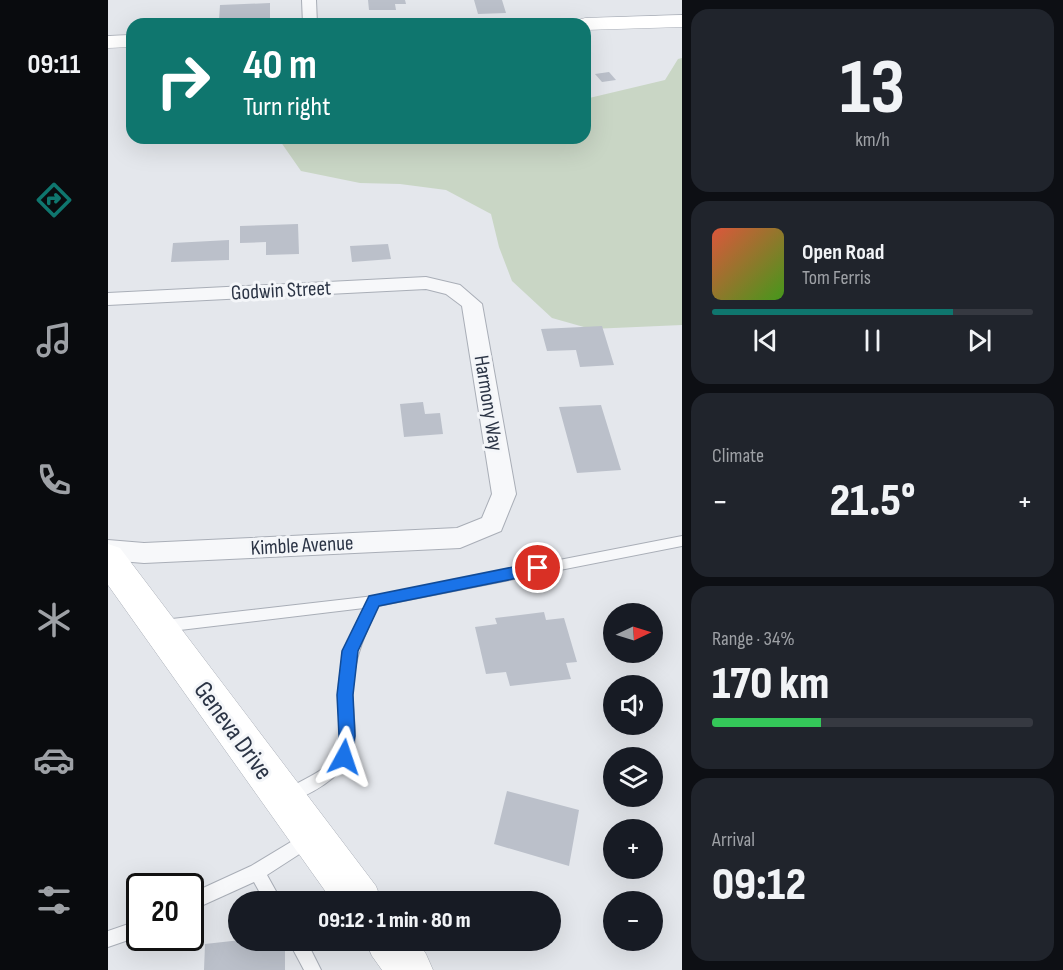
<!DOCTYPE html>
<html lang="en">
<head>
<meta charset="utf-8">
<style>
	:root { --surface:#171b24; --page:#20242c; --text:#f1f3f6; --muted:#9ea1a6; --line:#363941; --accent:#0f766e }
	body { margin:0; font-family:"Sofia Sans Condensed",sans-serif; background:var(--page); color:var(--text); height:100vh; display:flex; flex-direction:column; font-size:22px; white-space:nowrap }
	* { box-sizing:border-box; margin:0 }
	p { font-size:20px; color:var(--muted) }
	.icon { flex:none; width:33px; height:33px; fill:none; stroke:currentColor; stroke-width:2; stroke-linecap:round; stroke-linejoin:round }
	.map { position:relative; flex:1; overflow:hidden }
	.drawer { display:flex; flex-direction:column; gap:9px; padding:9px; background:#0d0f14; width:381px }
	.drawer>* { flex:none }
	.guide { position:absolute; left:18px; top:18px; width:465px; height:126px; border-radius:18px; box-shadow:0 6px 24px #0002; background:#0f766e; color:#fff; overflow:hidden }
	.needle { width:39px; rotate:86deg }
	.controls { position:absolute; left:495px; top:603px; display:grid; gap:12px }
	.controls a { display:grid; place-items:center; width:60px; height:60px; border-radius:50%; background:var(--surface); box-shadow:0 6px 24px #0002; font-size:30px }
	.speed { position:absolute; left:18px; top:873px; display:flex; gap:12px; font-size:30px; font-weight:700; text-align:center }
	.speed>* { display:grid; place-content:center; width:78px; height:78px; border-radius:50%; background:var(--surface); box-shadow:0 6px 24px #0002; line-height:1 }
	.speed .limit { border:3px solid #111; border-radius:9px; background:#fff; color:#111 }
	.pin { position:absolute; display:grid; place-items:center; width:51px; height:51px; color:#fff; margin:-26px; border:3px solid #fff; border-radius:50%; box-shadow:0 2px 6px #0007 }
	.me { position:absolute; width:66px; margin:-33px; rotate:5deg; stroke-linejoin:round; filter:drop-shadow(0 0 4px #0008) }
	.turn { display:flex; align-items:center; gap:21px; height:126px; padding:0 18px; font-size:27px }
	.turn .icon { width:78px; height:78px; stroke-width:2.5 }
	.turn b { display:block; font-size:42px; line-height:51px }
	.big { font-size:45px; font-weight:800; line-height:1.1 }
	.drawer .card { flex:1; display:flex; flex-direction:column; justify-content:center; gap:9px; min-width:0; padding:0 21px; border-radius:18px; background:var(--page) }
	.drawer .dial { align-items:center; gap:0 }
	.dial b { font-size:78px; line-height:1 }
	.song { display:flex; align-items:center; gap:18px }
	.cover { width:72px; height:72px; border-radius:9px; background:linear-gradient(135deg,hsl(10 70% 55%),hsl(100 70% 35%)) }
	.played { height:6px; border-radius:3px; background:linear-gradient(90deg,var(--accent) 75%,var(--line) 75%) }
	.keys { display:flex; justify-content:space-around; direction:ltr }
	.heat { display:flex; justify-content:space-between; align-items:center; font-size:33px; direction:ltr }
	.charge { height:9px; border-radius:4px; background:linear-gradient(90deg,#34c759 34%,var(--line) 0) }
	.trip { position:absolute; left:120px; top:891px; width:333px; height:60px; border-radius:30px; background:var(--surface); box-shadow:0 6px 24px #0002; font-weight:800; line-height:60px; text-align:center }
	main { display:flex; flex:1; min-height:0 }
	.menu { display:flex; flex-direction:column; width:108px; justify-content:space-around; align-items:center; background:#090b0e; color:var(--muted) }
	.menu .icon { width:42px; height:42px }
	.menu .active { color:var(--accent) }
	.menu b { font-size:27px; color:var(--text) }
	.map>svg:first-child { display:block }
</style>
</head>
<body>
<main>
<nav class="menu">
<b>09:11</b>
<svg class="icon active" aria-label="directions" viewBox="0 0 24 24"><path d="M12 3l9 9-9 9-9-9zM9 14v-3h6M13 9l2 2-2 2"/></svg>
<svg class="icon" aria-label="music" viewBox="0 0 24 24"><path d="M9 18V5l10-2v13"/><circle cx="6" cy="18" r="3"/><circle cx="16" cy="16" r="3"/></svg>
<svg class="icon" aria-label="phone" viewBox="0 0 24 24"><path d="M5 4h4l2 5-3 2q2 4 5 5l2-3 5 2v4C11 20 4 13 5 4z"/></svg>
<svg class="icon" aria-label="climate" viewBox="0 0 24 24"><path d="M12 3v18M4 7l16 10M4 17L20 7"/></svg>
<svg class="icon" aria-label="car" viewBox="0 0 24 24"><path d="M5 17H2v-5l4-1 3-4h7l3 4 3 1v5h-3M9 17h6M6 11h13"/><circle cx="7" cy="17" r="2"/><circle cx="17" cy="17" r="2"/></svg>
<svg class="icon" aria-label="filters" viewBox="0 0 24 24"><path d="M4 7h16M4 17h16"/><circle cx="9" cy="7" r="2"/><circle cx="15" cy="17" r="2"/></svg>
</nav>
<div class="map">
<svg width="574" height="970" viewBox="0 0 574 970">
	<rect width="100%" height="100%" fill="#e4e7ec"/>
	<path fill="#c9d6c5" d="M574,58v267l-91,4 -39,-11 -40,-37 -13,-34 -8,-33 -45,-24 -46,-6 -40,-1 -59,-12 -23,-33h307v-39l80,-19 13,-21z"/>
	<path fill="#bbc0ca" d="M260,0h37l1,4h-11l1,6h-27z
		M366,0h28l4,13 -28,1z
		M162,3v15l-51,2 1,-15z
		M501,72l7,8 -14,2 -7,-8z
		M190,224l1,30 -33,1v-13l-26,1v-17z
		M121,240v20l-58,2 2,-19z
		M280,244l3,15 -39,3 -2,-16z
		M494,326l12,39 -34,2 -4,-17 -29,1 -6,-22z
		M315,402l2,12 15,-1 3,21 -39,3 -4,-33z
		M493,405l20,65 -44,3 -18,-66z
		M436,612l2,8 18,-2 13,44 -11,1 5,16 -61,7 -4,-14 -20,2 -11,-47 22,-3 -2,-6z
		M399,791l72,19 -10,56 -75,-22z
		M133,940h44v30h-81l1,-26z"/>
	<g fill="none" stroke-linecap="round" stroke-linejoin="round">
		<g stroke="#a9aeb7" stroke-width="2">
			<path id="lane" d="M574,536v10l-304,60c-12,25 -23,50 -25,78 -2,17 2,34 2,51 0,36 -37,56 -67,68l-5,-2 -3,-5 3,-5c16,-10 43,-19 53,-36 10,-15 1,-54 3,-73 3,-27 13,-51 25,-74l-201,24 -5,-2 -2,-4 2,-4 5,-2 211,-24z
				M201,831l6,3 2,5 -2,5 -48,31 15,27h-17l-11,-20 -64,29v-17l61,-28z
				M32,920v16l-32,11v-16z
				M180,940h18l15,30h-17z"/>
		</g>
		<g stroke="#a9aeb7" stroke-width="2">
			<path id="street" d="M194,0h14l1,24h-14z
				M318,277l34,8 22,19 34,190 -15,37 -41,17 -316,15 -36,-3v-20l36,3 313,-15 25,-10 10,-24 -30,-188 -16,-12 -20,-5 -318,16v-12z"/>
		</g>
		<g stroke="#a9aeb7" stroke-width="1">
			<path id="secondary" d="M574,15v12l-97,3v-6h-10l3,-4 7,-2z
				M24,35v12l-24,1v-12z
				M0,544l12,4 256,338 6,16h-49l-225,-317z
				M257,940h52l9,14 7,16h-51l-10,-14z"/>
		</g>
		<use href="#lane" fill="#f7f8fa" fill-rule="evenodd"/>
		<use href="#street" fill="#f7f8fa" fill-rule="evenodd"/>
		<use href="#secondary" fill="#fff" fill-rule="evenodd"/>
	</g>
	<path fill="#1a73e8" stroke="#114b97" stroke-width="1.5" d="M430,562l6,2 2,4 -2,4 -6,2 -159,32 -21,45 -5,44 2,41 -5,27 -6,2 -6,-2 -3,-6 4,-21 -2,-41 5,-44 27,-55z"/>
	<g text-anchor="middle" stroke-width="6" stroke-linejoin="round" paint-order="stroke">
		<g font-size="21" fill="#2b3445" stroke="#f4f6f9">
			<text transform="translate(173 290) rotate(-3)" y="7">Godwin Street</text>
			<text transform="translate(381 403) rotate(81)" y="7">Harmony Way</text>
			<text transform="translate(194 545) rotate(-3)" y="7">Kimble Avenue</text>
		</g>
		<g font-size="26" fill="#2b3445" stroke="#f4f6f9">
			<text transform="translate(126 730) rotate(54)" y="9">Geneva Drive</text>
		</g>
	</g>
</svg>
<div class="controls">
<a><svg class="needle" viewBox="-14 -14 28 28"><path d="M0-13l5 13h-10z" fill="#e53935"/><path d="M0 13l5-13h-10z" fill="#9ea1a6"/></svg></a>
<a><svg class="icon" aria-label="sound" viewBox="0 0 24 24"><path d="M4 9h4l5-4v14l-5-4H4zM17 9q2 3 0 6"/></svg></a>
<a><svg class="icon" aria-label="layers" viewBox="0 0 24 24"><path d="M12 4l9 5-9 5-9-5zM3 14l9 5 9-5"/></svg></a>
<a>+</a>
<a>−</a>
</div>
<div class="speed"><div class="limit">20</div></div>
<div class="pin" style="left:430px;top:568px;background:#d93025"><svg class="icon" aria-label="arrive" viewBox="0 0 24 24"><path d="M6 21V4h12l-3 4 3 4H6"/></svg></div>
<svg class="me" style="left:236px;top:757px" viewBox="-20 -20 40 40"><path d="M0-17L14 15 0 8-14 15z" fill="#1a73e8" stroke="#fff" stroke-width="4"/></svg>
<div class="trip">09:12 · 1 min · 80 m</div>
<div class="guide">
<div class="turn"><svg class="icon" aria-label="right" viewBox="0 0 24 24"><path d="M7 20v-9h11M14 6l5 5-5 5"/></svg><div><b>40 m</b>Turn right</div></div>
</div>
</div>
<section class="drawer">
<div class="card dial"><b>13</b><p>km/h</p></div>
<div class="card">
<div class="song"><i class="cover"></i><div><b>Open Road</b><p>Tom Ferris</p></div></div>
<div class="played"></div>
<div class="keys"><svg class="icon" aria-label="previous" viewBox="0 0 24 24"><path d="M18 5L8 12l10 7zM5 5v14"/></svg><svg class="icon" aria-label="pause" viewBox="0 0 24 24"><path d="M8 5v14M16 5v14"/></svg><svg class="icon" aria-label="next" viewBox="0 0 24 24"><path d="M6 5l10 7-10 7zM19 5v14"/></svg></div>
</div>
<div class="card"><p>Climate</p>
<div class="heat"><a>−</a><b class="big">21.5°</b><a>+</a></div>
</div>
<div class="card"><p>Range · 34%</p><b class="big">170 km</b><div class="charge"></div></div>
<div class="card"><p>Arrival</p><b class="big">09:12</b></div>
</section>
</main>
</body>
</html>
